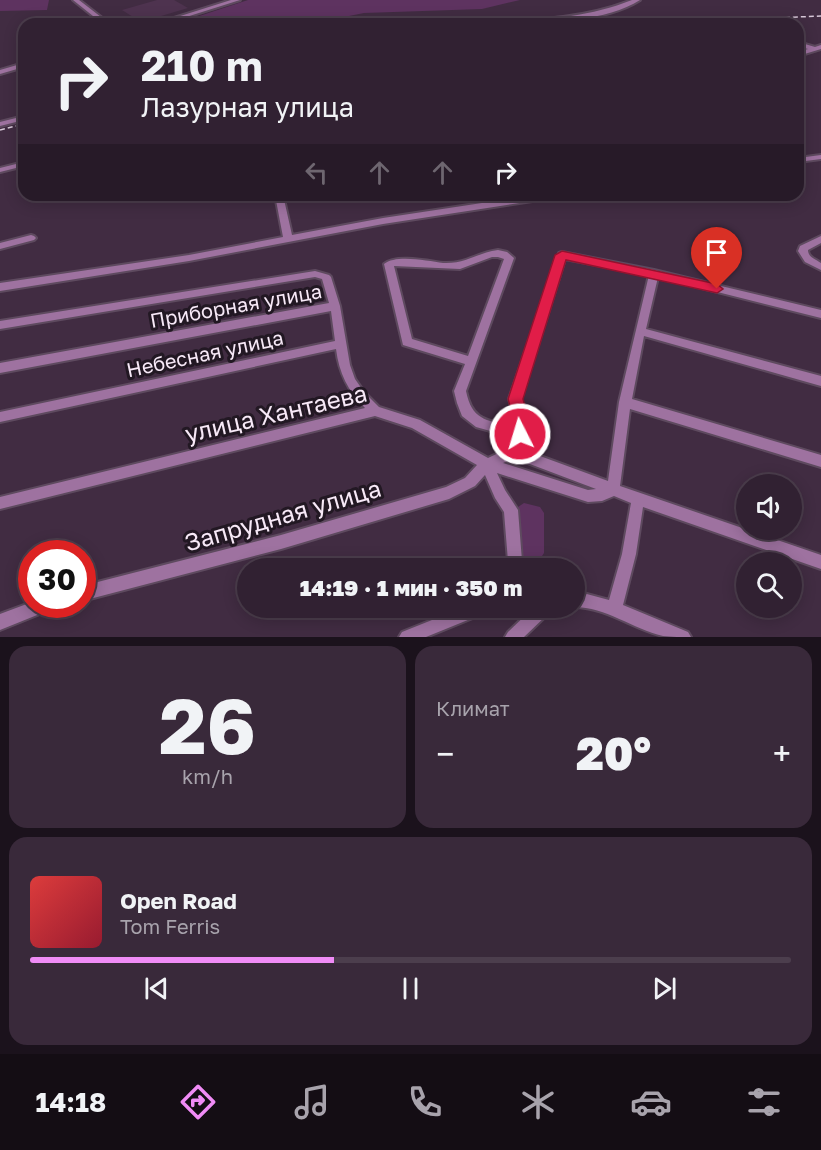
<!DOCTYPE html>
<html lang="ru">
<head>
<meta charset="utf-8">
<style>
	:root { --surface:#312132; --page:#39293a; --text:#f1f3f6; --muted:#a8a3ac; --line:#4c3e4d; --accent:#f08bf6 }
	body { margin:0; font-family:"Golos Text",sans-serif; background:var(--page); color:var(--text); height:100vh; display:flex; flex-direction:column; font-size:22px; white-space:nowrap }
	* { box-sizing:border-box; margin:0 }
	p { font-size:20px; color:var(--muted) }
	.icon { flex:none; width:33px; height:33px; fill:none; stroke:currentColor; stroke-width:2; stroke-linecap:round; stroke-linejoin:round }
	.map { position:relative; height:637px; overflow:hidden }
	.sheet { display:flex; flex-direction:column; gap:9px; padding:9px; background:#1b121c; flex:1 }
	.sheet>* { flex:none }
	.banner { position:absolute; left:18px; top:18px; width:786px; height:183px; border-radius:18px; box-shadow:0 3px 15px #0003,0 0 0 2px var(--line); background:#312132; color:var(--text); overflow:hidden }
	.fabs { position:absolute; left:736px; top:474px; display:grid; gap:12px }
	.fabs a { display:grid; place-items:center; width:66px; height:66px; border-radius:50%; background:var(--surface); box-shadow:0 3px 15px #0003,0 0 0 2px var(--line); font-size:30px }
	.speed { position:absolute; left:18px; top:540px; display:flex; gap:12px; font-size:30px; font-weight:700; text-align:center }
	.speed>* { display:grid; place-content:center; width:78px; height:78px; border-radius:50%; background:var(--surface); box-shadow:0 3px 15px #0003,0 0 0 2px var(--line); line-height:1 }
	.speed .limit { border:9px solid #d22; background:#fff; color:#111 }
	.pin { position:absolute; display:grid; place-items:center; width:51px; height:51px; color:#fff; margin:-62px -26px; border-radius:50% 50% 50% 0; rotate:-45deg; box-shadow:0 0 6px #0007 }
	.pin .icon { rotate:45deg }
	.me { position:absolute; width:66px; margin:-33px; rotate:355deg; stroke-linejoin:round; filter:drop-shadow(0 0 4px #0008) }
	.turn { display:flex; align-items:center; gap:21px; height:126px; padding:0 24px; font-size:27px }
	.turn .icon { width:78px; height:78px; stroke-width:2.5 }
	.turn b { display:block; font-size:42px; line-height:51px }
	.lanes { display:flex; align-items:center; height:57px; padding:0 24px; background:#0003; justify-content:center; gap:30px; direction:ltr }
	.lanes .off { opacity:.35 }
	.big { font-size:45px; font-weight:800; line-height:1.1 }
	.sheet .card { flex:1; display:flex; flex-direction:column; justify-content:center; gap:9px; min-width:0; padding:0 21px; border-radius:18px; background:var(--page) }
	.sheet .dial { align-items:center; gap:0 }
	.dial b { font-size:78px; line-height:1 }
	.song { display:flex; align-items:center; gap:18px }
	.cover { width:72px; height:72px; border-radius:9px; background:linear-gradient(135deg,hsl(0 70% 55%),hsl(350 70% 35%)) }
	.played { height:6px; border-radius:3px; background:linear-gradient(90deg,var(--accent) 40%,var(--line) 40%) }
	.keys { display:flex; justify-content:space-around; direction:ltr }
	.heat { display:flex; justify-content:space-between; align-items:center; font-size:33px; direction:ltr }
	.sheet .tiles { flex:1; display:grid; gap:9px; grid-template-columns:1fr 1fr }
	.card:last-child { grid-column:span 2 }
	.trip { position:absolute; left:237px; top:558px; width:348px; height:60px; border-radius:30px; background:var(--surface); box-shadow:0 3px 15px #0003,0 0 0 2px var(--line); font-weight:800; line-height:60px; text-align:center }
	.menu { display:flex; height:96px; justify-content:space-around; align-items:center; background:#140d14; color:var(--muted) }
	.menu .icon { width:42px; height:42px }
	.menu .current { color:var(--accent) }
	.menu b { font-size:27px; color:var(--text) }
	.map>svg:first-child { display:block }
</style>
</head>
<body>
<div class="map">
<svg width="821" height="637" viewBox="0 0 821 637">
	<rect width="100%" height="100%" fill="#412c42"/>
	<path fill="#4e334f" d="M157,0h17l14,8 -47,14 -19,-12z"/>
	<path fill="#5e3360" d="M0,0h49l-2,10 -47,1z
		M248,0h272l-38,9 -118,4 -55,11h-134z
		M524,503l16,4 4,6v40l-4,6 -17,-2 -5,-7v-43z"/>
	<g fill="none" stroke-linecap="round" stroke-linejoin="round">
		<g stroke="#5e4a5f" stroke-width="4">
			<path id="minor" d="M73,0h6l31,24h-7z
				M231,0h9l-76,24h-9z
				M632,0h8c-38,24 -107,24 -151,24l3,-2c48,-2 95,-4 140,-22z
				M798,42l17,5 6,-2v4l-23,7v-4l10,-3 -10,-3z
				M24,63v4l-24,7v-4z
				M798,105h3l1,4 -4,2z
				M24,116v4l-24,6v-4z
				M821,155v4l-23,3v-4z
				M24,162v4l-24,6v-4z
				M275,195h8l9,40 91,-17 152,-23h21l-4,3 -169,26 -194,37 -189,30v-8l189,-28 94,-18z
				M31,235l3,1 2,2 -2,2 -34,9v-6z
				M821,236v7l-13,7c0,7 7,9 13,13v7l-16,-8 -7,-11 2,-5z
				M498,250l9,2 7,6 -48,133c6,30 21,29 47,36v-14l-4,-14 50,-146 3,-1 92,18 167,40v8l-163,-41 -12,52 175,47v10l-177,-50 -12,63 189,56v12l-191,-58 -10,77 201,69v14l-178,-62 -7,47 -13,51 65,27 3,5c-9,0 -20,0 -28,-1 -30,-7 -57,-29 -89,-29v-14h9l26,7 13,-46 9,-51 -17,-7 -12,5 -14,1 -91,-29 8,17 13,20 4,51 -3,7h-14l3,-7 -4,-49 -9,-14 -10,-23 -10,11 -26,13 -168,50 -199,52v-15l199,-51 165,-48 19,-9 12,-13 -65,-37 -37,-12 -375,93v-12l365,-89c-17,-17 -26,-35 -29,-59l-336,73v-10l335,-71 -4,-30 -331,62v-10l329,-60 -7,-24 -7,-2 -315,52v-8l315,-50 14,4 2,2 9,29 10,59 5,14 9,13 15,15 41,13 68,38 21,-10 3,-11 -36,-10 -14,-11 -5,-13 -3,-12 11,-27 -62,-19 -19,-81c12,-10 44,-3 59,-1 24,1 33,-10 55,-13zM492,257h6l6,2 -36,97 -56,-17 -18,-73 66,3zM565,259l84,16 -30,127 -11,79 -87,-32 5,-15 -1,-21 -4,-14zM514,458l82,31 -8,1 -85,-27z
				M32,602v2h22l-2,5 -52,21v-16z
				M462,608h26l-3,5 -59,24h-27l3,-5z
				M533,608h19l-3,5 -25,24h-19l3,-5z"/>
		</g>
		<use href="#minor" fill="#9e72a0" fill-rule="evenodd"/>
		<path stroke="#d7c8d8" stroke-width="1.5" stroke-dasharray="5 3" stroke-linecap="butt" d="M633,24l188,-8
			M0,130l24,-6"/>
	</g>
	<path fill="#e11d48" stroke="#92132f" stroke-width="1.5" d="M562,251l155,33 6,5 -6,4 -151,-33 -43,139c4,13 8,28 2,40l-5,2 -6,-2 -2,-5v-20l-4,-15 47,-144z"/>
	<g text-anchor="middle" stroke-width="6" stroke-linejoin="round" paint-order="stroke">
		<g font-size="20" fill="#f7e9f7" stroke="#221823">
			<text transform="translate(236 306) rotate(-10)" y="7">Приборная улица</text>
			<text transform="translate(205 354) rotate(-12)" y="7">Небесная улица</text>
		</g>
		<g font-size="24" fill="#f7e9f7" stroke="#221823">
			<text transform="translate(276 414) rotate(-13)" y="8">улица Хантаева</text>
			<text transform="translate(283 516) rotate(-16)" y="8">Запрудная улица</text>
		</g>
	</g>
</svg>
<div class="fabs">
<a><svg class="icon" aria-label="sound" viewBox="0 0 24 24"><path d="M4 9h4l5-4v14l-5-4H4zM17 9q2 3 0 6"/></svg></a>
<a><svg class="icon" aria-label="search" viewBox="0 0 24 24"><circle cx="10" cy="10" r="6"/><path d="M15 15l6 6"/></svg></a>
</div>
<div class="speed"><div class="limit">30</div></div>
<div class="pin" style="left:717px;top:289px;background:#d93025"><svg class="icon" aria-label="arrive" viewBox="0 0 24 24"><path d="M6 21V4h12l-3 4 3 4H6"/></svg></div>
<svg class="me" style="left:520px;top:434px" viewBox="-20 -20 40 40"><circle r="17" fill="#e11d48" stroke="#fff" stroke-width="3"/><path d="M0-11L8 9 0 5-8 9z" fill="#fff"/></svg>
<div class="trip">14:19 · 1 мин · 350 m</div>
<div class="banner">
<div class="turn"><svg class="icon" aria-label="right" viewBox="0 0 24 24"><path d="M7 20v-9h11M14 6l5 5-5 5"/></svg><div><b>210 m</b>Лазурная улица</div></div>
<div class="lanes"><svg class="icon off" aria-label="left" viewBox="0 0 24 24"><path d="M17 20v-9H6M10 6l-5 5 5 5"/></svg><svg class="icon off" aria-label="ahead" viewBox="0 0 24 24"><path d="M12 20V5M6 11l6-6 6 6"/></svg><svg class="icon off" aria-label="ahead" viewBox="0 0 24 24"><path d="M12 20V5M6 11l6-6 6 6"/></svg><svg class="icon" aria-label="right" viewBox="0 0 24 24"><path d="M7 20v-9h11M14 6l5 5-5 5"/></svg></div>
</div>
</div>
<section class="sheet">
<div class="tiles">
<div class="card dial"><b>26</b><p>km/h</p></div>
<div class="card"><p>Климат</p>
<div class="heat"><a>−</a><b class="big">20°</b><a>+</a></div>
</div>
<div class="card">
<div class="song"><i class="cover"></i><div><b>Open Road</b><p>Tom Ferris</p></div></div>
<div class="played"></div>
<div class="keys"><svg class="icon" aria-label="previous" viewBox="0 0 24 24"><path d="M18 5L8 12l10 7zM5 5v14"/></svg><svg class="icon" aria-label="pause" viewBox="0 0 24 24"><path d="M8 5v14M16 5v14"/></svg><svg class="icon" aria-label="next" viewBox="0 0 24 24"><path d="M6 5l10 7-10 7zM19 5v14"/></svg></div>
</div>
</div>
</section>
<nav class="menu">
<b>14:18</b>
<svg class="icon current" aria-label="directions" viewBox="0 0 24 24"><path d="M12 3l9 9-9 9-9-9zM9 14v-3h6M13 9l2 2-2 2"/></svg>
<svg class="icon" aria-label="music" viewBox="0 0 24 24"><path d="M9 18V5l10-2v13"/><circle cx="6" cy="18" r="3"/><circle cx="16" cy="16" r="3"/></svg>
<svg class="icon" aria-label="phone" viewBox="0 0 24 24"><path d="M5 4h4l2 5-3 2q2 4 5 5l2-3 5 2v4C11 20 4 13 5 4z"/></svg>
<svg class="icon" aria-label="climate" viewBox="0 0 24 24"><path d="M12 3v18M4 7l16 10M4 17L20 7"/></svg>
<svg class="icon" aria-label="car" viewBox="0 0 24 24"><path d="M5 17H2v-5l4-1 3-4h7l3 4 3 1v5h-3M9 17h6M6 11h13"/><circle cx="7" cy="17" r="2"/><circle cx="17" cy="17" r="2"/></svg>
<svg class="icon" aria-label="filters" viewBox="0 0 24 24"><path d="M4 7h16M4 17h16"/><circle cx="9" cy="7" r="2"/><circle cx="15" cy="17" r="2"/></svg>
</nav>
</body>
</html>
